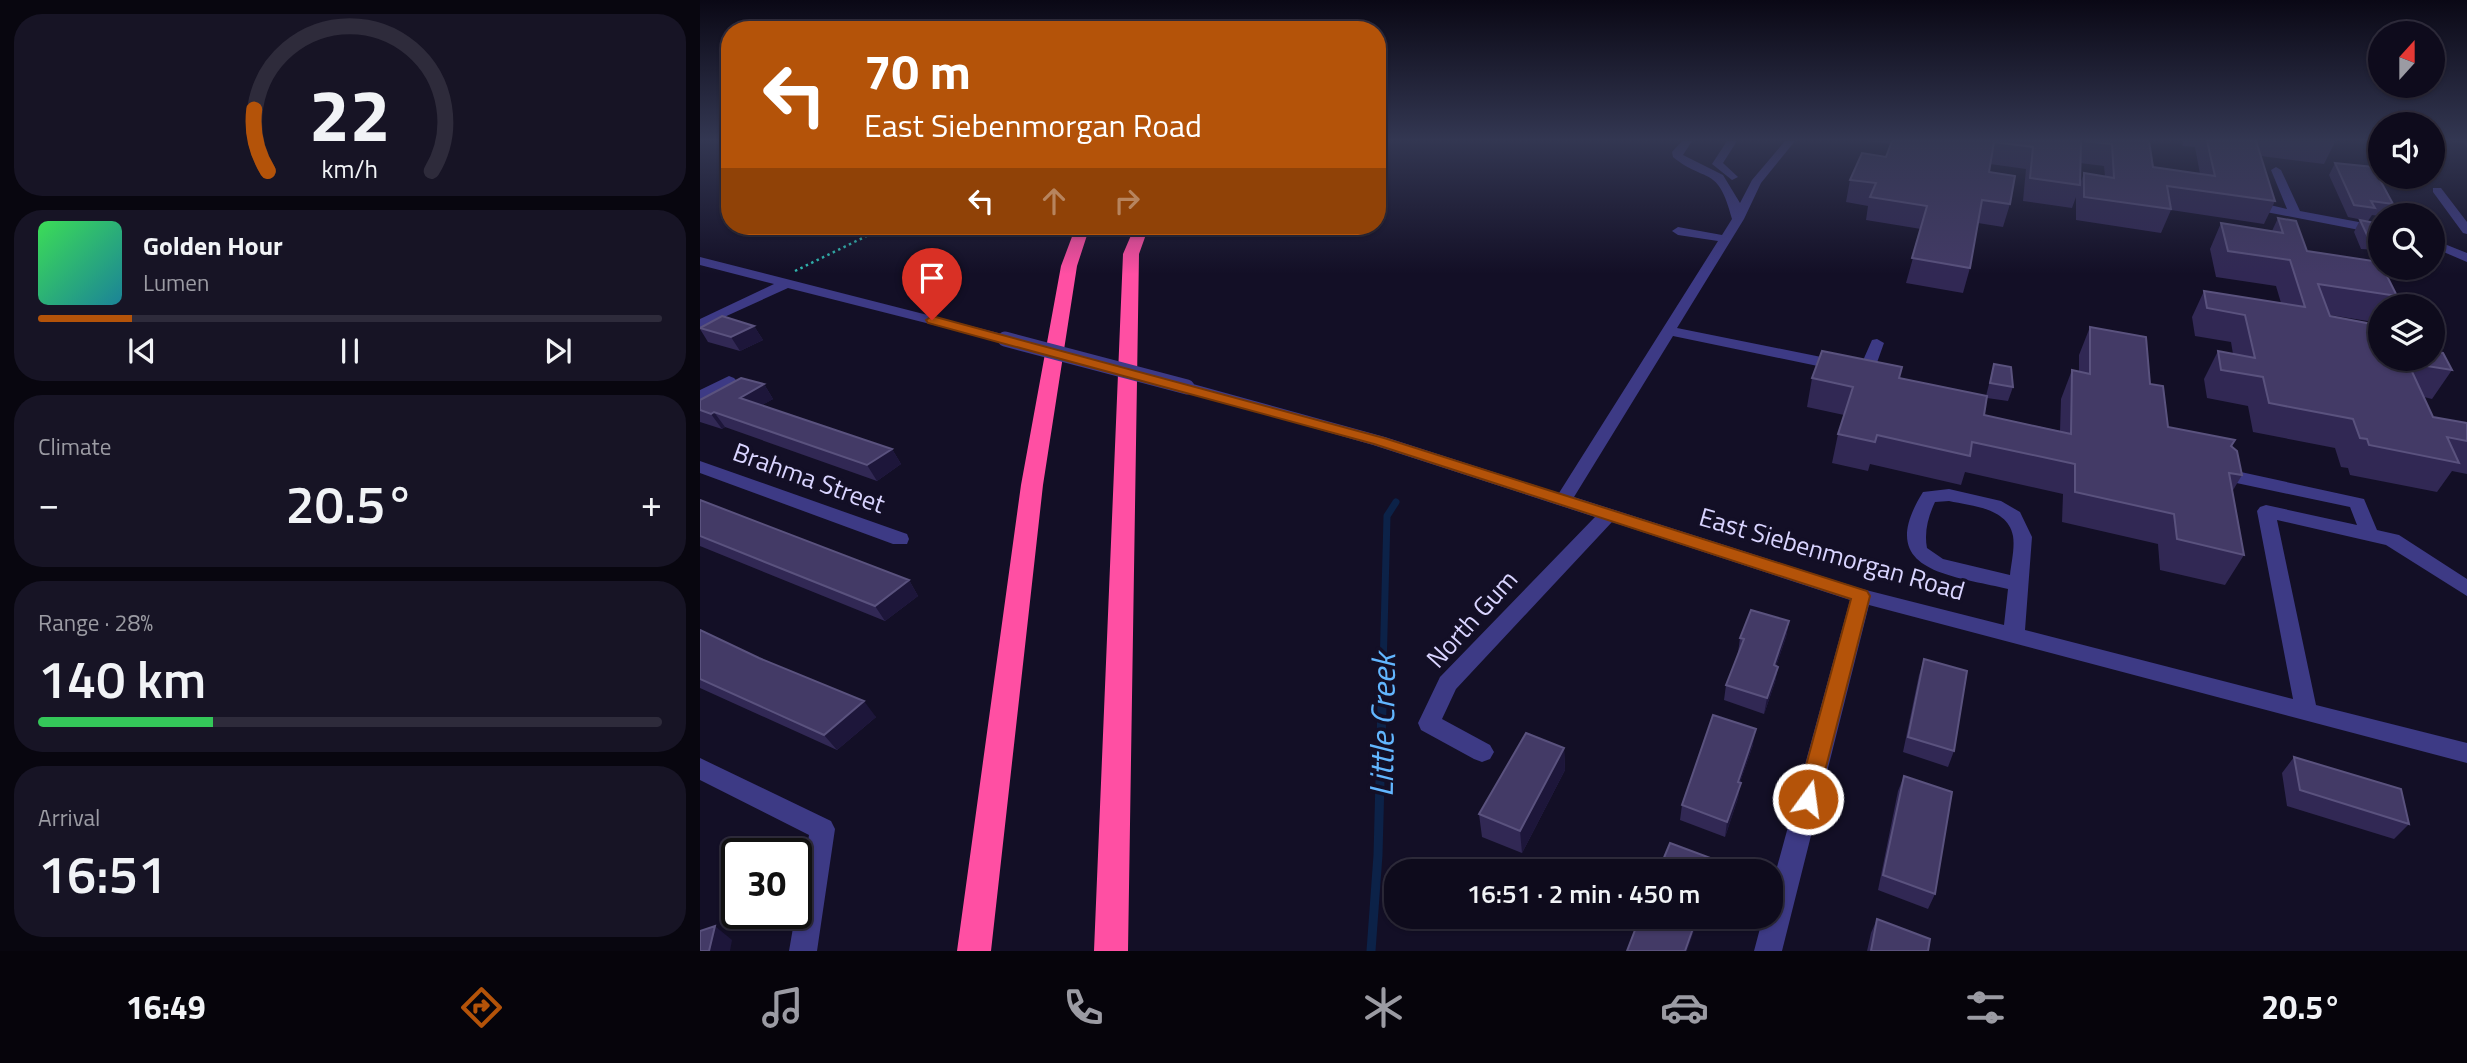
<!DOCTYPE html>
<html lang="en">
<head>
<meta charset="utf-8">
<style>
	:root { --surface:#0e0b1c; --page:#171425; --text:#f1f3f6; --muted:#9b9ba3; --line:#2e2b3b; --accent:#b45309 }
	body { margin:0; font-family:"Titillium Web",sans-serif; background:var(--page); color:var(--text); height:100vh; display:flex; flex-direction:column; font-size:26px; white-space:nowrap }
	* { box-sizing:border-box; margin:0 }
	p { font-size:23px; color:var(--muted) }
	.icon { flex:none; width:38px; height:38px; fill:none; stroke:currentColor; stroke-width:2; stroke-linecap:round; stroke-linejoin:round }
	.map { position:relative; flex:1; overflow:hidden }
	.drawer { display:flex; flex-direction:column; gap:14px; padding:14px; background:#08060f; width:700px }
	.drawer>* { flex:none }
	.top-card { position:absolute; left:21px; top:21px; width:665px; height:214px; border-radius:28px; box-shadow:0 2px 5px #0004,0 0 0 2px var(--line); background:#b45309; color:#fff; overflow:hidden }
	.needle { width:46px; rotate:21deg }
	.tools { position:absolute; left:1668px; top:21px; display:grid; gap:14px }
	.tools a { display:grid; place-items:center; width:77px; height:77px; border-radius:50%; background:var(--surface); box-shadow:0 2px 5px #0004,0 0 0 2px var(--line); font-size:35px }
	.speed { position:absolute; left:21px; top:838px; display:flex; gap:14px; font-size:35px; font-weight:700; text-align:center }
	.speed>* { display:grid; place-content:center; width:91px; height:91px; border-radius:50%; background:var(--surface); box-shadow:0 2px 5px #0004,0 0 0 2px var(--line); line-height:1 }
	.speed .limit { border:4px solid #111; border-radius:10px; background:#fff; color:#111 }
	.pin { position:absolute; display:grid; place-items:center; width:60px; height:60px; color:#fff; margin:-72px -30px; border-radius:50% 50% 50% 0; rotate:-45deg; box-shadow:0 0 7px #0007 }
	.pin .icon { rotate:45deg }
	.me { position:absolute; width:77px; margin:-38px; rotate:14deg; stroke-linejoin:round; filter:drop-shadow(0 0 5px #0008) }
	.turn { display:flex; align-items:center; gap:24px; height:147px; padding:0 28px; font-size:32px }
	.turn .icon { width:91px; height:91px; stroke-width:2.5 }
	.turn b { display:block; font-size:49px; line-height:60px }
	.lanes { display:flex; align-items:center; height:66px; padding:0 28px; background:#0003; justify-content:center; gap:35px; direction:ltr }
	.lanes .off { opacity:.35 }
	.big { font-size:52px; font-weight:600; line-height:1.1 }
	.drawer .tile { flex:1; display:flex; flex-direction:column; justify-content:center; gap:10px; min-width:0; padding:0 24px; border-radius:28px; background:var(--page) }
	.drawer .dial { align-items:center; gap:0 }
	.dial svg { height:182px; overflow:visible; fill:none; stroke:var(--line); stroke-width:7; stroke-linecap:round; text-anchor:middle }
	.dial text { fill:var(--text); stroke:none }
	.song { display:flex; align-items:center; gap:21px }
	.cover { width:84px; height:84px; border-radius:10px; background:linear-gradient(135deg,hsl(130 70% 55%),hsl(190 70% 35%)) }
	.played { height:7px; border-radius:4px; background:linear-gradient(90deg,var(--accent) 15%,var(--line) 15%) }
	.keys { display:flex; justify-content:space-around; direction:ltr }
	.heat { display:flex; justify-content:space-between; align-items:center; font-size:38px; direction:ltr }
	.charge { height:10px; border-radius:5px; background:linear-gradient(90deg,#34c759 28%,var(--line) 0) }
	.trip { position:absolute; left:684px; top:859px; width:399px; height:70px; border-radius:28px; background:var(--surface); box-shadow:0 2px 5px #0004,0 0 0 2px var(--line); font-weight:600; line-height:70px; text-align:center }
	.tabs { display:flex; height:112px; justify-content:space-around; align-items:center; background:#06040b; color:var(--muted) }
	.tabs .icon { width:49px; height:49px }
	.tabs .current { color:var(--accent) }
	.tabs b { font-size:32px; color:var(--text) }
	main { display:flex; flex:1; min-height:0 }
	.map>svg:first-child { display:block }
</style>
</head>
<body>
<main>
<section class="drawer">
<div class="tile dial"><svg viewBox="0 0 100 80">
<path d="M14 69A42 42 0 1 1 86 69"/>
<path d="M14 69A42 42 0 0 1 8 42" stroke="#b45309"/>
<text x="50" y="56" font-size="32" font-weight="700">22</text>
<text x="50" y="72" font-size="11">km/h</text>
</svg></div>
<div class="tile">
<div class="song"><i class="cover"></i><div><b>Golden Hour</b><p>Lumen</p></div></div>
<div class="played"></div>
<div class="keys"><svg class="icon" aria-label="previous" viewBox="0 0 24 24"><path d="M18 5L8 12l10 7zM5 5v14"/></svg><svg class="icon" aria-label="pause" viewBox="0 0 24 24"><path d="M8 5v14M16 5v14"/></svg><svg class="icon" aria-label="next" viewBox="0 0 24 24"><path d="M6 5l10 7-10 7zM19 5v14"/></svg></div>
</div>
<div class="tile"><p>Climate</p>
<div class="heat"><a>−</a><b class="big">20.5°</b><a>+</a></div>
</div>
<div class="tile"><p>Range · 28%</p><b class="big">140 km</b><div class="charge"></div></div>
<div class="tile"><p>Arrival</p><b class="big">16:51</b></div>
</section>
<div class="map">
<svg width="1767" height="951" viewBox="0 0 1767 951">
	<rect width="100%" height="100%" fill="#130f26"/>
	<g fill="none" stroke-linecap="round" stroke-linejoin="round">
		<path stroke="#0c2248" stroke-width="7" d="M683,670l4,-154 9,-14"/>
		<path stroke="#0c2248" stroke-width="9" d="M671,951l7,-96 5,-187"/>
		<path stroke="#2fb8b0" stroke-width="2.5" stroke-dasharray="2.5 3.5" stroke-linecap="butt" d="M95,271l92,-45"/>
		<path fill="#3d3a85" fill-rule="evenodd" d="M982,141h10l-9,14 40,20 17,28 12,-23 33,-39h10l-34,42 -17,36 -67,109 184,37 11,-25 5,-1 7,4 -10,28 -8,5 -193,-40 -99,161 288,92 142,36 4,-36c-57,-14 -135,-17 -85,-97l26,-3 52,12 19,11 12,25 -7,93 268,69 -36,-188 3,-4 6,-2 91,20 -7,-18 -123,-26 -9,-6 9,-6 137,30 13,31 22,5 68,44v17l-81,-51 -109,-25 39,185 151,38v20l-598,-158 -87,346h-28l9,-34h8v-28l79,-289 -238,-78 -156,167 -14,30 48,26 4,7 -4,7 -8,3 -8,-3 -53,-29 -3,-7 22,-46 155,-160 -222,-72 -192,-55 -2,-3 8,-5 6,2 192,53 174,56 159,-252 -40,-6 -6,-4 6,-4 44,8 10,-16c-14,-55 -26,-35 -59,-62l-1,-5zM1249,501c23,5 59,7 64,35 2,12 -2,28 -3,39l-67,-16 -16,-11c-3,-16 1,-31 8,-46z
			M1027,141h10l-14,22 15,14 -6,3 -20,-16z
			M1576,167l5,3 19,41 80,15v8l-114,-22 -2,-3 6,-4 17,4 -16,-39z
			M1733,188h8l26,34v12l-4,-1 -30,-41z
			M1732,239l35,14v9l-35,-15z
			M0,257l310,79 2,3 -7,4 -217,-55 -88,40v-9l74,-35 -74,-19z
			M29,376l5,2 3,3 -3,3 -34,17v-11z
			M0,461l207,73 2,5 -2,5h-14l-193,-71z
			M0,758l131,63 4,8 -18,122h-28l20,-116 -109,-55z"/>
		<path fill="#ff4fa3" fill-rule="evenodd" d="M376,226h14l-13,40 -34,219 -52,466h-34l64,-466 40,-219z
			M435,226h14l-10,28 -11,697h-34l29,-697z"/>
		<path stroke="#3d3a85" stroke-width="15" d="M305,339l182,48"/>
	</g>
	<path fill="#312854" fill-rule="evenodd" d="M1168,141h281l4,26 47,7 -5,-27 -12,-1 -1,-5h152l1,1 -11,22 -63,-8 14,45 -11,23 -93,-14 -10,23 -85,-13v-23l-4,11 -49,-7 3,-32 -36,-5 -1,8 21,32 -7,23 -25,-4 -8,45 -7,25 -57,-10 15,-54 -55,-9 2,-14 -22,-4 4,-22 36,-23 5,-13zM1380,163l24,3 1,10 -21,-3 -4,11z
		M1753,141h14v7l-3,-5 -10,-1z
		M1635,163l58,41 -6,11 -7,1 -8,-1 -4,6 -20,-4 -19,-42z
		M1578,218l29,33 90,45 -6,10h-11v17l-50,-8 50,44h52l20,11 -20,29 -8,-2 9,20 34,6v51l-15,-3 -15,21 -87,-17 -2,-7 -7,-1 -6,-19 -82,-16 -5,-26 -41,-8 -3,-19 14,-28 15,3 -2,-12 -36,-6 -3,-19 12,-26 77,12 -5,-17 -60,-9 -6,-28 11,-26 51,8z
		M1660,220l20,4v26l-19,-1 -7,-17z
		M54,326l9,14 -23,11 -32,-9 -8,-13v-2z
		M1390,327l60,57 18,43 67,13 -3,7 10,28 -10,17 12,63 -19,30 -65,-15 -2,-26 -96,-22 1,-28 -98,-22 -4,13 -91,-21 -2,7 -36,-8 6,-29 6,-19 -37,-8 5,-29h87l87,18 8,-32 19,23 -5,14 -21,-3 -3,17 76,16 1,-32 11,-29 7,2v-17z
		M64,384l9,15 -11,6 130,44 9,15 -24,17 -152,-54 -3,2 -22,-7v-22z
		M0,500l209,80 9,16 -33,25 -185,-75z
		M1089,621l-3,16 -10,29 2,1 -3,15 -11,32 -40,-14 2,-15 12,-32 2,-15z
		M0,630l176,87 -39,33 -137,-62z
		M1224,659l30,92 -6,16 -45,-15 16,-77z
		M1053,745l-13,37 -2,16 -13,39 -45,-17 2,-15z
		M864,748l1,22 -43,83 -40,-16 -3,-23z
		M1594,757l115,67 -15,15 -107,-33 -5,-33z
		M1204,776l31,118 -7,15 -50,-19 20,-99z
		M1177,919l51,32h-61l4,-18z"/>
	<path fill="#1d163a" d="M54,326l9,14 -23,11 -9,-14z
		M64,384l9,15 -23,13 -10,-14z
		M14,412l11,15 -3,2 -11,-15z
		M192,449l9,15 -24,17 -10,-16z
		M209,580l9,16 -33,25 -10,-15z
		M1089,621l-3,16 -15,44 3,-16z
		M1078,667l-3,15 -11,32 3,-16z
		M164,701l12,16 -39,33 -13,-15z
		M1056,729l-3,16 -18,52 3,-15z
		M864,748l1,22 -43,83 -2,-22z
		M1041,783l-3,15 -13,39 2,-15z
		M997,917h2l-12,34h-2z
		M15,926l17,14 -2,11h-21z"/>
	<path fill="#433a66" stroke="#5a527e" stroke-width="2" d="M1192,141h189l-1,44 -50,-7 3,-31 -39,-5 -5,30 26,4 -5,28 -28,-4 -12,68 -58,-10 15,-52 -57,-9 6,-14 -26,-3 12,-27 24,4z
		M1384,141h65l4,26 62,9 -8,-35h49l19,60 -108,-15 4,23 -87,-12v-24l30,5 -2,-34z
		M1635,163l38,4 20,37 -22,-3 4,7 -21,-3z
		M1578,218l18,3 11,30 73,11v6h3l14,28 -79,-12 12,32 47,9 3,7v27h52v-8l11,2 9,17 -44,-7 25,54 34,6v18l-20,-4 12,26 -90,-18 -2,-6 -7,-1 -7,-19 -84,-16 -6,-26 -42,-7 -3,-19 37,7 -10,-43 -38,-7 -3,-17 101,16 -15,-47 -62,-9 -7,-28 62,10z
		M1660,220l20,4v14l-12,-1z
		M22,316l32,10 -23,11 -31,-9z
		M1390,327l56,10 4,47 13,2 5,41 67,13 -4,6 6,5 5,24 -13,-2 15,82 -67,-16 -3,-25 -99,-22v-28l-103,-22 -2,14 -93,-21 -2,7 -37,-8 15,-47 -41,-9 10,-27 80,16 -3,11 88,18 -3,19 87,19 1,-64 18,4z
		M1294,364l17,3 2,20 -23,-4z
		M41,378l23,6 -24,14 152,51 -25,16 -153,-53 -3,2 -11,-4v-10z
		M0,500l209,80 -34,26 -175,-70z
		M1051,610l38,11 -15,44 4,2 -11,31 -41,-13 18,-46 -4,-1z
		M0,630l59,28 105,43 -40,34 -124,-56z
		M1224,659l43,12 -13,80 -46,-14z
		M1013,715l43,14 -18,53 3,1 -14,39 -45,-17z
		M826,733l38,15 -44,83 -41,-17z
		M1594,757l107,32 8,35 -109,-34z
		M1204,776l48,16 -17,102 -52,-19z
		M970,843l46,17 -4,12h-54z
		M940,917h57l-12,34h-58z
		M1177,919l53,20 -2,12h-57z
		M15,926l-6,25h-9v-20z"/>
	<linearGradient id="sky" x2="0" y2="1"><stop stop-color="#0a0815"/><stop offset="0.51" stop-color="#333752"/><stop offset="1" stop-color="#333752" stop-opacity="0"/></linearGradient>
	<rect width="1767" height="274" fill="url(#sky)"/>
	<path fill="#b45309" stroke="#753606" stroke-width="2" d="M232,316l452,122 483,153 3,5 -54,210 -8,3 -8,-3 -3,-7 54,-200 -477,-155 -446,-121 -2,-3z"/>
	<g text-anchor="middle" stroke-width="7" stroke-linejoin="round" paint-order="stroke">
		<g font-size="26" fill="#d9d4ff" stroke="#130f26">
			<text transform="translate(109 478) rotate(20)" y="9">Brahma Street</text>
			<text transform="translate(1132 554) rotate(16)" y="9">East Siebenmorgan Road</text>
			<text transform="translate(772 619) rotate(-48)" y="9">North Gum</text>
		</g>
		<g font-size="33" font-style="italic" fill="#62b6ff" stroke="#130f26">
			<text transform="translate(682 725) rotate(-89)" y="12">Little Creek</text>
		</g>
	</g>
</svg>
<div class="tools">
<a><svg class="needle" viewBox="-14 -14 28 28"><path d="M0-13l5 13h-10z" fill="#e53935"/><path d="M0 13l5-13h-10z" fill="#9b9ba3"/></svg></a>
<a><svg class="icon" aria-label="sound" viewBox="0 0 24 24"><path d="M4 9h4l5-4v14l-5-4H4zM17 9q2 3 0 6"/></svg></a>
<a><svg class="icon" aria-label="search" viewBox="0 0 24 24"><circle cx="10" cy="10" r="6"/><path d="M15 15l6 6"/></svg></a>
<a><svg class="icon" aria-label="layers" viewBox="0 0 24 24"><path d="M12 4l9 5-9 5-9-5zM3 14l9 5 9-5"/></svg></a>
</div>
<div class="speed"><div class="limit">30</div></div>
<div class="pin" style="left:232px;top:320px;background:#d93025"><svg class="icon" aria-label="arrive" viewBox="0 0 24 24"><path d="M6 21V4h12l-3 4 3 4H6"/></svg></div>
<svg class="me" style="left:1108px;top:799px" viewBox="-20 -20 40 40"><circle r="17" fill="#b45309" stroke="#fff" stroke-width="3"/><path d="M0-11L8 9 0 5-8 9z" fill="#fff"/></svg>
<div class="trip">16:51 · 2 min · 450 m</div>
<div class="top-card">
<div class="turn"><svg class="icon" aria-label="left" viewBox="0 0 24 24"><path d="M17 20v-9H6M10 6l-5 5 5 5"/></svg><div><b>70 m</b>East Siebenmorgan Road</div></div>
<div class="lanes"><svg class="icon" aria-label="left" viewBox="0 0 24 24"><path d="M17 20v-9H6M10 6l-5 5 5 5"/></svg><svg class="icon off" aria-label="ahead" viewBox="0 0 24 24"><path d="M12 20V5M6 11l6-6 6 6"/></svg><svg class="icon off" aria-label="right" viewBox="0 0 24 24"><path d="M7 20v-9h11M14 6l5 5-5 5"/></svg></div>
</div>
</div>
</main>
<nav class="tabs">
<b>16:49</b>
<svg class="icon current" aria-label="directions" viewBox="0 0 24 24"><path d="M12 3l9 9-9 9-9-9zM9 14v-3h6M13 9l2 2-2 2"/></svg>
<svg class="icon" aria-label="music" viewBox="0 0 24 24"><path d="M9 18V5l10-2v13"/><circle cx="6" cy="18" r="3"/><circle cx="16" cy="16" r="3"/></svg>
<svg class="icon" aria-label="phone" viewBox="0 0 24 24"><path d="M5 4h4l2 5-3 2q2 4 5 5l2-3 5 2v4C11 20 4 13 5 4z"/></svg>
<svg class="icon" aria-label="climate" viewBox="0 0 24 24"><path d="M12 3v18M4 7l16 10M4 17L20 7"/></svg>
<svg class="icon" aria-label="car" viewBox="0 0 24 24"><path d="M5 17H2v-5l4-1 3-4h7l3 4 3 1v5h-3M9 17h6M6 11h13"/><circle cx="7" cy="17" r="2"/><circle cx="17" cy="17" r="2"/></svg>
<svg class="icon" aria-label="filters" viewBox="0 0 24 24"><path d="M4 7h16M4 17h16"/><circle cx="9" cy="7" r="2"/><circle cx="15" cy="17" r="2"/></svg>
<b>20.5°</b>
</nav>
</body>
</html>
